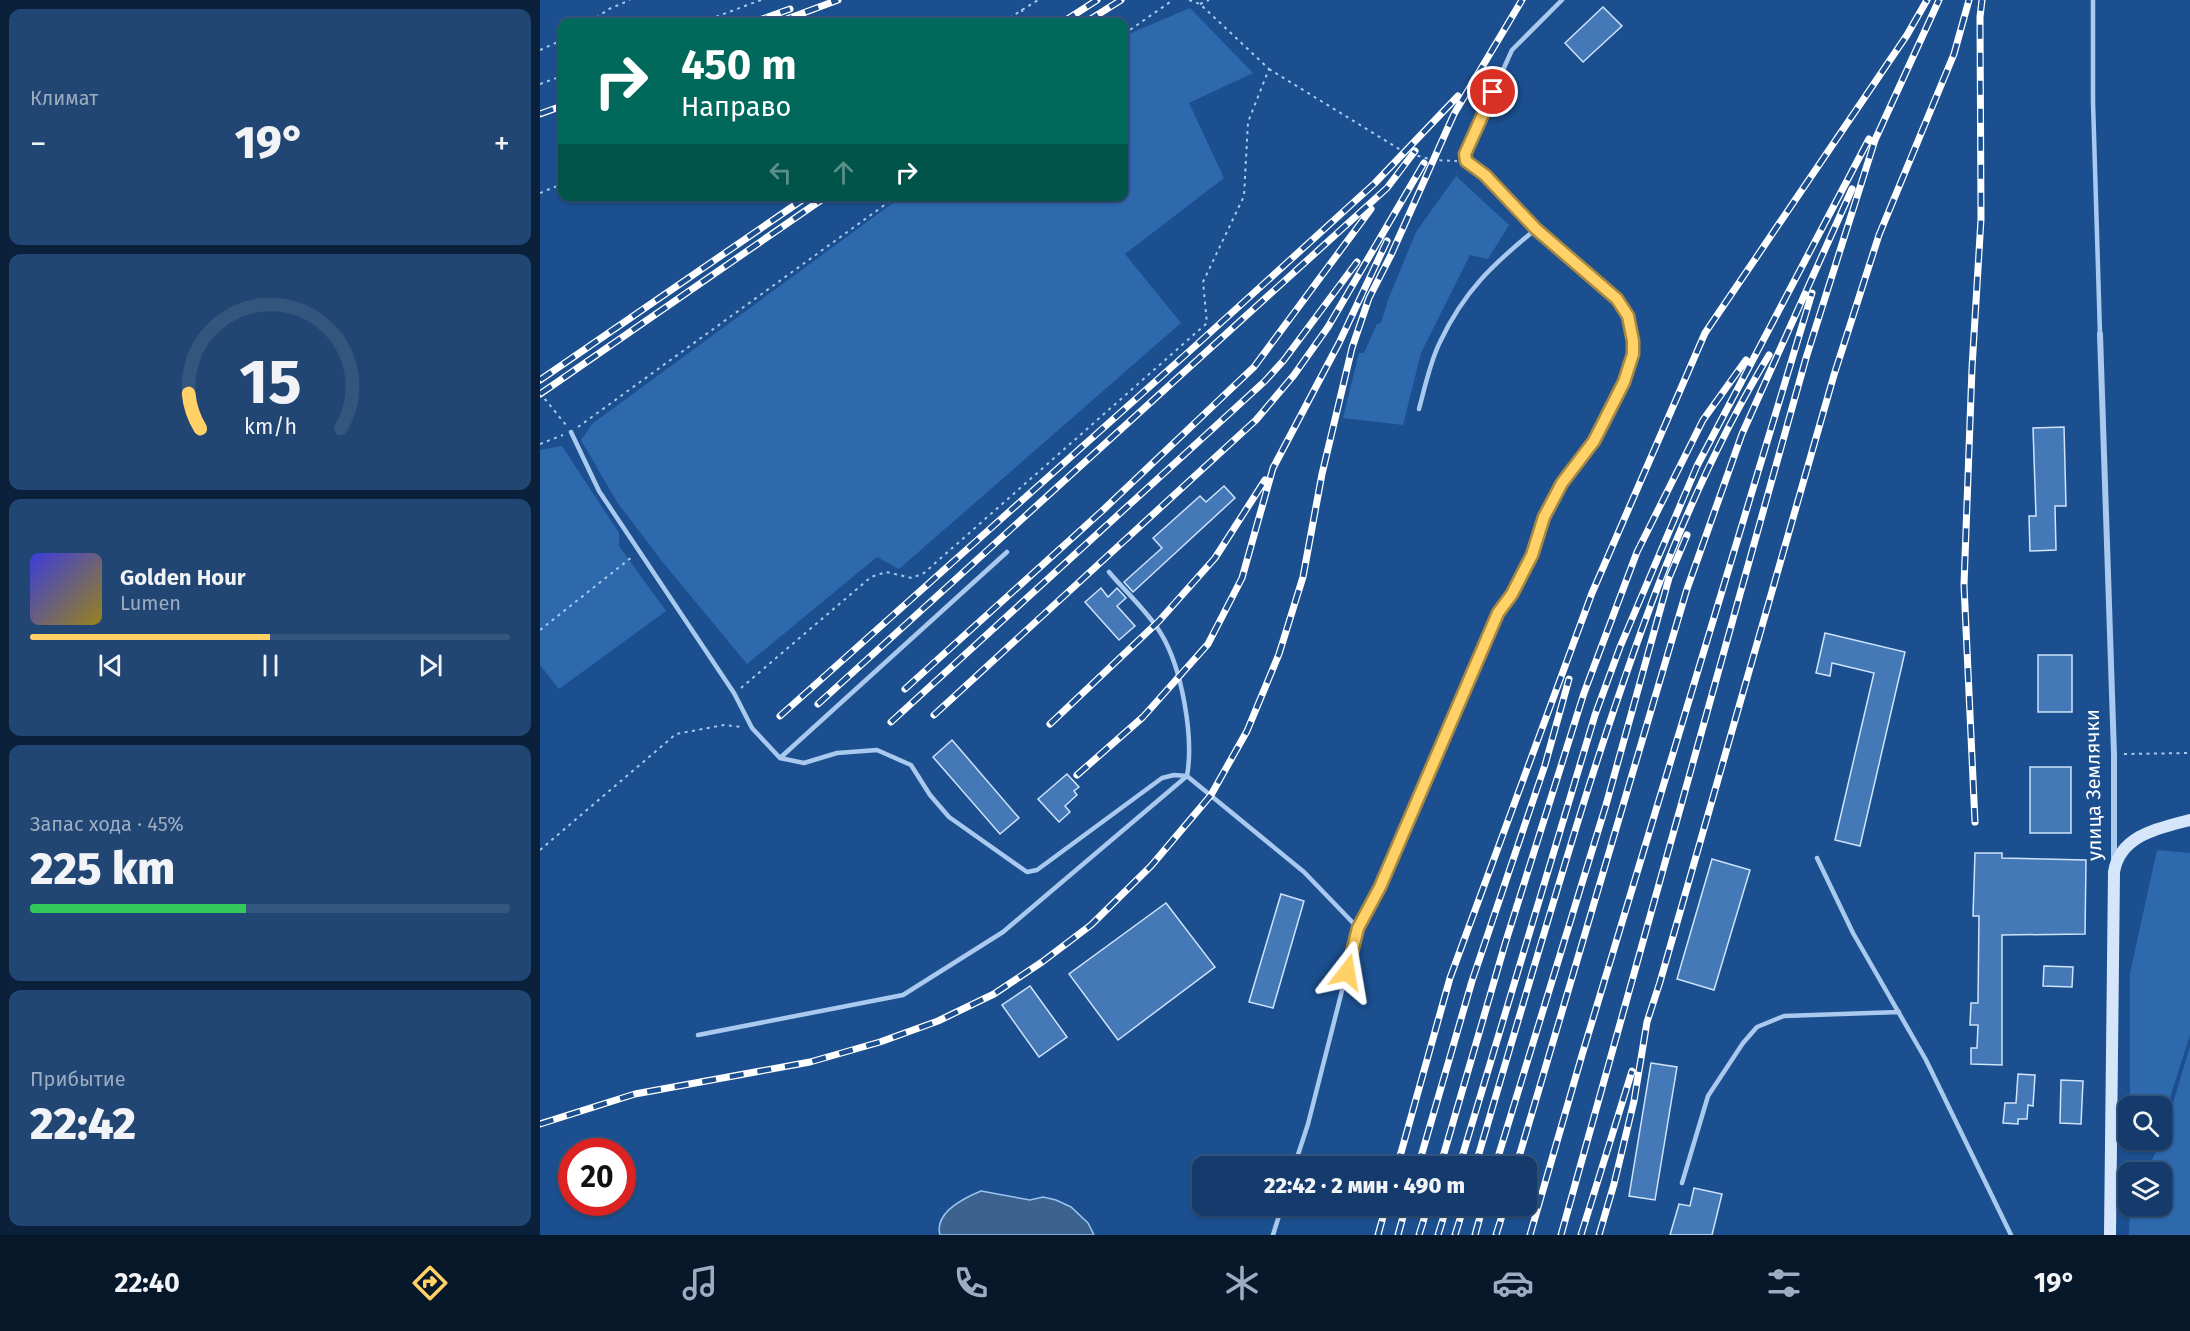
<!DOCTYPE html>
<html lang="ru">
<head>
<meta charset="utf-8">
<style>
	:root { --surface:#143b6b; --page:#214673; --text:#f1f3f6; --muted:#9dadc1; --line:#33557e; --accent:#ffd166 }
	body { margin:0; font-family:"Fira Sans",sans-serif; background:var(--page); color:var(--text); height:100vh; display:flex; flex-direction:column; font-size:22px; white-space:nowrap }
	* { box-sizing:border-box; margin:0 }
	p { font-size:20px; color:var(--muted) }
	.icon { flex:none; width:33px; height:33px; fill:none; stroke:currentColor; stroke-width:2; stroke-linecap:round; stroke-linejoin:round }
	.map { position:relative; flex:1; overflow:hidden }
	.panel { display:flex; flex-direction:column; gap:9px; padding:9px; background:#0b203b; width:540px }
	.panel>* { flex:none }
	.banner { position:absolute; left:18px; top:18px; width:570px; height:183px; border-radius:12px; box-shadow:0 2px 4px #0004,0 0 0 2px var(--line); background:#00695c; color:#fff; overflow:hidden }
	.tools { position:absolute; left:1578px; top:1096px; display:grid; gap:12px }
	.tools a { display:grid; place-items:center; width:54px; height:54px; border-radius:12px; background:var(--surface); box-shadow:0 2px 4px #0004,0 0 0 2px var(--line); font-size:30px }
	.speed { position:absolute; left:18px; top:1138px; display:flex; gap:12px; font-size:30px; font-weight:700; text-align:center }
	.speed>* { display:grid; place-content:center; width:78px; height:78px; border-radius:50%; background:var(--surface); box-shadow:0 2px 4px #0004,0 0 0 2px var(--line); line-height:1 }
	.speed .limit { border:9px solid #d22; background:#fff; color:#111 }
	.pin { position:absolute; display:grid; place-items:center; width:51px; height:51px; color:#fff; margin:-26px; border:3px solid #fff; border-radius:50%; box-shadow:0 2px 6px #0007 }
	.me { position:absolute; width:66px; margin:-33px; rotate:14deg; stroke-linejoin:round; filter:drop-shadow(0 0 4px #0008) }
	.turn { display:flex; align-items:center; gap:21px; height:126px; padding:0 24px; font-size:27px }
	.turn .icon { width:78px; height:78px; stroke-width:2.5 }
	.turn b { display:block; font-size:42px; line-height:51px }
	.lanes { display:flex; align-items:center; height:57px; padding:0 24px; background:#0003; justify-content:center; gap:30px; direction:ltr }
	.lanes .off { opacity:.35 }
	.big { font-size:45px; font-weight:800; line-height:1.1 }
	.panel .widget { flex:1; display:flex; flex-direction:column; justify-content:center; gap:9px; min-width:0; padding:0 21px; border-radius:12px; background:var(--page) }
	.panel .dial { align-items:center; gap:0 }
	.dial svg { height:156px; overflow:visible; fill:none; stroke:var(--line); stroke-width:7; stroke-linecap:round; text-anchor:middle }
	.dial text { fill:var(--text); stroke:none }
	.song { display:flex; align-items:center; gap:18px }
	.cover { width:72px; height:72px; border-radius:9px; background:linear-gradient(135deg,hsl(240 70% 55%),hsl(50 70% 35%)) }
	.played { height:6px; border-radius:3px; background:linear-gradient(90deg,var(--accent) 50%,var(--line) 50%) }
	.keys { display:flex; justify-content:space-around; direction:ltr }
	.heat { display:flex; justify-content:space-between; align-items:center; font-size:33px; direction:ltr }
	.charge { height:9px; border-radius:4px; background:linear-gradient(90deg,#34c759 45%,var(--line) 0) }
	.trip { position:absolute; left:652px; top:1156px; width:345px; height:60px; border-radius:12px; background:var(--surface); box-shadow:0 2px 4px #0004,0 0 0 2px var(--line); font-weight:800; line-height:60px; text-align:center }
	.tabs { display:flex; height:96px; justify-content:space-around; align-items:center; background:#08182b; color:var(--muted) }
	.tabs .icon { width:42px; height:42px }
	.tabs .current { color:var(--accent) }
	.tabs b { font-size:27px; color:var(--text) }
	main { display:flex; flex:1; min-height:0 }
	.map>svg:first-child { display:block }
</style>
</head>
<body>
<main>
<section class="panel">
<div class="widget"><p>Климат</p>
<div class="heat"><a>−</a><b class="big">19°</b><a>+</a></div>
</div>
<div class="widget dial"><svg viewBox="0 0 100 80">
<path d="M14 69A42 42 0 1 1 86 69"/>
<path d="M14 69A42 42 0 0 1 8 51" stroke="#ffd166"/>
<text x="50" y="56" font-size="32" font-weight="700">15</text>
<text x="50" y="72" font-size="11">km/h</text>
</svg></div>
<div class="widget">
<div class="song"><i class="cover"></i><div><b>Golden Hour</b><p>Lumen</p></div></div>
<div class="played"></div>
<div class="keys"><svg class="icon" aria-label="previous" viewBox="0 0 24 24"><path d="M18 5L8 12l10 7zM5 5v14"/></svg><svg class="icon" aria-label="pause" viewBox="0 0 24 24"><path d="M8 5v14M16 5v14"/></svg><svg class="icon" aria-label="next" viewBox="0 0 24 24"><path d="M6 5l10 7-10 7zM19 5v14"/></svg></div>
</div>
<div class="widget"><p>Запас хода · 45%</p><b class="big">225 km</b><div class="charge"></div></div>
<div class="widget"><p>Прибытие</p><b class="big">22:42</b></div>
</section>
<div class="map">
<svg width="1650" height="1235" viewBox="0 0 1650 1235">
	<rect width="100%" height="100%" fill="#1b4f8f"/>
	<path fill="#2e69ad" d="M650,8l63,65 -64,30 35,75 -99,76 56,69 -282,246 -22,-12 -130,107 -86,-104 -44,-58 -36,-62 11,-16 309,-227 223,-1v-160z
		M916,176l53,49 -21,34 -18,-4 -49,98 -18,72 -60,-7 16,-65h5l13,-29 4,-1 7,-23 28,-68z
		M22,446l57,87v13l47,65 -107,78 -19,-24v-215z
		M1617,850l33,3v182l-28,88v-16h-32v-134z
		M1650,1046v189h-61l1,-29h32v-33h-17l17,-33z"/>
	<path fill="#3c6290" stroke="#9cc4f0" stroke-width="1.5" d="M441,1191l49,9 13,-3 13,3 15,7 17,16 6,12h-154c-6,-22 24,-37 41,-44z"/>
	<path fill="#4478b7" stroke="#cfe3fa" stroke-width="1.5" d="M1063,7l19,19 -39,36 -18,-19z
		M1524,427l2,79h-11l1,44 -26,1 -1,-35h7l-3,-88z
		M684,486l11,12 -102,94 -9,-10 38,-34 -9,-10 47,-42 6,6z
		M561,588l7,9 9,-9 9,10 -9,8 18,20 -16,14 -34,-38z
		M1285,633l80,19 -45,194 -25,-6 39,-167 -42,-10 -2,13 -14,-3z
		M1498,655h34v57h-34z
		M412,740l67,78 -19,16 -67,-77z
		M1490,767h41v66h-41z
		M527,774l12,13 -5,4 3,4 -12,11 5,6 -11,10 -21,-23z
		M1435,853h27v5l84,2 -1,74 -83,1v130l-31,-1v-16h6l1,-23h-8l1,-22h7l1,-87h-6z
		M1172,859l38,11 -36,120 -37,-11z
		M741,894l23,7 -31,107 -24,-6z
		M626,903l49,64 -97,73 -49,-66z
		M1504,966l29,1 -1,20 -29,-1z
		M490,986l37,51 -28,20 -37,-52z
		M1111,1063l26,4 -22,133 -26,-4z
		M1478,1074l17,1 -2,31 -5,-1 -1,14h-9v5l-15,-1 2,-20h11z
		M1521,1080l22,1 -2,43 -21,-1z
		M1154,1188l28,6 -10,41h-42l9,-31 11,2z"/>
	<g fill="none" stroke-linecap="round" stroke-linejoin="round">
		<path stroke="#a9c9ee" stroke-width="2" stroke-dasharray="3 4.5" stroke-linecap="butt" d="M660,4l9,-4
			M482,9l1,13
			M50,22l19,-13 21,-9
			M162,22l59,-22
			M463,22l35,-22
			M584,34l49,-34
			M0,50l22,-10
			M729,69l135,83 29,8 24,1
			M0,84l22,-8
			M0,193l22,-9
			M0,393l26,32
			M38,427l319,-231
			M0,444l23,-9
			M0,630l92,-73
			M201,688l130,-111 15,-5 26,6 12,-5 283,-250 -4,-41 41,-86 4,-74 21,-53 -69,-65 -11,-4
			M1584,754l66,-1
			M0,850l136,-116 48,-9 18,2"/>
		<path stroke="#a9c9ee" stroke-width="4.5" d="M1553,0v102l7,232
			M879,409c6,-22 11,-47 21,-67 24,-51 53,-78 96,-113
			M31,432l28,59 135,202 18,35 28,30 24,5 33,-10 40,-3 34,15 19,30 19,22 78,55 10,-2 125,-92 12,-3 13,1 117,96 54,56
			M240,758l227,-206
			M1277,858l36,75 73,127 85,175
			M158,1035l205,-40 100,-63 184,-156c7,-39 -5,-109 -27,-144 -12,-20 -36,-42 -51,-60
			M754,1167l14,-43 50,-196 22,-41 118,-274 14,-19 20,-39 12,-38 18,-34 32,-42 30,-59 9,-28v-13l-5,-25 -11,-17 -81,-70 -51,-54 -19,-14 -1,-7 47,-104 50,-50
			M1142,1183l26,-87 35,-53 14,-16 27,-11 115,-4
			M733,1235l9,-29"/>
		<path stroke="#a9c9ee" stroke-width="6" d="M1560,334l14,420v108"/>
		<path stroke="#d6e6fa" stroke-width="12" d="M1570,1235l4,-363c6,-37 45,-44 76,-52"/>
		<g stroke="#fff" stroke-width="7">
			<path id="rail" d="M214,22l36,-13
				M239,22l59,-22
				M523,22l34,-22
				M546,22l35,-22
				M0,114l22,-8
				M0,380l268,-184
				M0,394l287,-198
				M365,689l197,-178 152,-144 117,-158
				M278,704l569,-516 28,-37
				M394,715l322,-295 38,-45 34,-48 96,-164
				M240,716l413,-368 182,-165 83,-87
				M351,722l374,-341 19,-21 73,-98
				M510,724l109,-103 56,-63 50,-78
				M537,775l66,-58 65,-73 34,-66 31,-110 66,-125 48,-102
				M1435,822l-11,-237 8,-217 9,-149 -1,-202 2,-17
				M0,1124l95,-30 175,-32 70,-20 58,-21 56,-27 48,-32 49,-37 60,-59 60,-71 36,-64 32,-77 24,-77 19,-103 30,-126 17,-50 22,-43 63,-141 68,-114
				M857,1167l53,-189 142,-385 113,-260 202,-298 20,-35
				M878,1167l54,-186 73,-216 24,-86
				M900,1167l65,-223 79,-251 53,-141 66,-132 43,-60
				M919,1167l136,-452 25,-68 77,-181 172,-327
				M935,1167c37,-126 74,-253 113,-378 48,-150 99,-299 181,-434
				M955,1167l111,-362 63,-227 18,-43
				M976,1167l171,-578 55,-155 110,-245
				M838,1235l8,-29
				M858,1235l8,-29
				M879,1235l9,-29
				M898,1235l9,-29
				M915,1235l9,-29
				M935,1235l8,-29
				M956,1235l9,-29
				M990,1235l52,-180 230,-762
				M1021,1235l245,-877 69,-218 64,-140
				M1041,1235l51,-164
				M1059,1235l15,-51 20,-83 13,-79 13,-40 174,-607 45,-140 75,-181 15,-54"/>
		</g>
		<use href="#rail" stroke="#1b4f8f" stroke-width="4.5" stroke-dasharray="14" stroke-linecap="butt"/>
	</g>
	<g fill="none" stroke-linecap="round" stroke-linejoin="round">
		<g stroke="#a68842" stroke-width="15">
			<path id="route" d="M807,972l11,-44 22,-41 118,-274 14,-19 20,-39 12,-38 18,-34 32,-42 30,-59 9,-28v-13l-5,-25 -11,-17 -81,-70 -51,-54 -19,-14 -1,-7 28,-62"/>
		</g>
		<use href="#route" stroke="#ffd166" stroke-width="10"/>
	</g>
	<g text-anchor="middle" stroke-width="6" stroke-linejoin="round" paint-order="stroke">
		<g font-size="20" fill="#fff" stroke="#1b4f8f">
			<text transform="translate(1553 785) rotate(-91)" y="7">улица Землячки</text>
		</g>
	</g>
</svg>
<div class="tools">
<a><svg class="icon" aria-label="search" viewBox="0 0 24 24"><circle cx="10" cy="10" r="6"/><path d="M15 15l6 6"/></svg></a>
<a><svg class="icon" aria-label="layers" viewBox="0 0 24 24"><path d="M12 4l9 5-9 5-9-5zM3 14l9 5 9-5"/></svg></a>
</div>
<div class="speed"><div class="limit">20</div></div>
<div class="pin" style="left:953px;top:92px;background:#d93025"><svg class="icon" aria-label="arrive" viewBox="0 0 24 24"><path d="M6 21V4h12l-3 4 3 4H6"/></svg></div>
<svg class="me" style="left:807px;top:972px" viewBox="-20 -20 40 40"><path d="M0-17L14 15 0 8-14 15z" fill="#ffd166" stroke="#fff" stroke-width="4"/></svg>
<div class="trip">22:42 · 2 мин · 490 m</div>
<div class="banner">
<div class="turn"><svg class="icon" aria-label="right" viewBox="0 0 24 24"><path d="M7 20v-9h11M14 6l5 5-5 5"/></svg><div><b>450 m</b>Направо</div></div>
<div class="lanes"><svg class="icon off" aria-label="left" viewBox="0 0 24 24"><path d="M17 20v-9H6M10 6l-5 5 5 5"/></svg><svg class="icon off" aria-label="ahead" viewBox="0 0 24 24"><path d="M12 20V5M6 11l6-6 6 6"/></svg><svg class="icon" aria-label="right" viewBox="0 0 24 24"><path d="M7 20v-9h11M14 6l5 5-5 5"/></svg></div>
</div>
</div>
</main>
<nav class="tabs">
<b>22:40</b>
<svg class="icon current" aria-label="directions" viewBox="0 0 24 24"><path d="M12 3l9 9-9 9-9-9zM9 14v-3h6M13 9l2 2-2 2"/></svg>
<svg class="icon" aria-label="music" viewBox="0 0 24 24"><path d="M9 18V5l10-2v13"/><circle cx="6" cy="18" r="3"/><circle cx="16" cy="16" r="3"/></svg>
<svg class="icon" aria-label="phone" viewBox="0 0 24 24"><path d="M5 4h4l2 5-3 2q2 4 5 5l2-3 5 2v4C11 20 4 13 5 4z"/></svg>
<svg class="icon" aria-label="climate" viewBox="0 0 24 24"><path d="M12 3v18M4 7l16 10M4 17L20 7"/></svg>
<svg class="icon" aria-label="car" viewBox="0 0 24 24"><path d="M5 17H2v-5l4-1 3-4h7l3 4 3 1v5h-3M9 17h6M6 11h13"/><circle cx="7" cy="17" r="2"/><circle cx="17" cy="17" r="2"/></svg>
<svg class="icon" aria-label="filters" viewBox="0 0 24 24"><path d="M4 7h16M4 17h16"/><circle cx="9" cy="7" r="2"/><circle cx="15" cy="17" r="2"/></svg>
<b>19°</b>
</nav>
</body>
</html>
